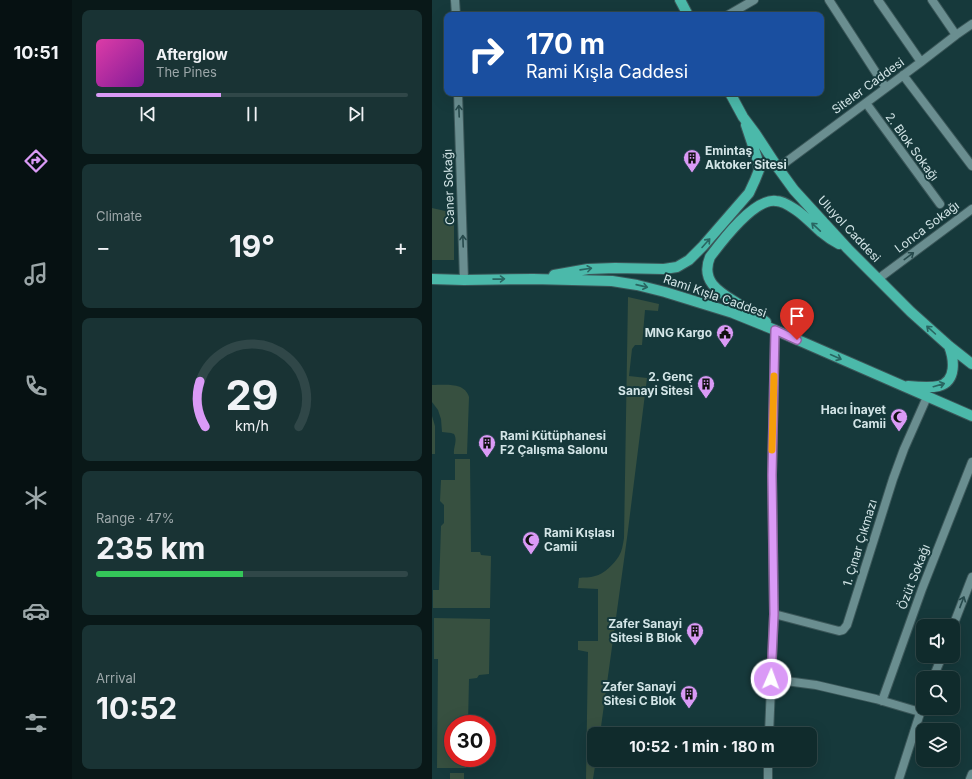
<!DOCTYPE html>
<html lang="en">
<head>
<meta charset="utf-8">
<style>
	:root { --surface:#102b2c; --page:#193334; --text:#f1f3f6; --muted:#9ca7a9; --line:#304748; --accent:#da9af6 }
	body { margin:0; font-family:Inter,sans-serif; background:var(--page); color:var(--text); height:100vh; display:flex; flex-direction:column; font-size:15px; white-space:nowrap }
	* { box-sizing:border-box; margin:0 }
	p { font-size:13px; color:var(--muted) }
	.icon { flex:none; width:22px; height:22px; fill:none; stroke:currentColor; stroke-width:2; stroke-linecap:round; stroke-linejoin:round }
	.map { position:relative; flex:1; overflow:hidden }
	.sheet { display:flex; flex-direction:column; gap:10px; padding:10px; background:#091818; width:360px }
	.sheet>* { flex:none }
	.banner { position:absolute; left:12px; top:12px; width:380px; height:84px; border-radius:8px; box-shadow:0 4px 16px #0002,0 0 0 1px var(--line); background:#1a4fa0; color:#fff; overflow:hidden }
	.tools { position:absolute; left:484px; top:619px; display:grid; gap:8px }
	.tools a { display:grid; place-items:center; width:44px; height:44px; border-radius:8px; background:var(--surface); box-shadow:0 4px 16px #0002,0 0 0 1px var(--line); font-size:20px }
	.speed { position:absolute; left:12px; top:715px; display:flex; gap:8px; font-size:20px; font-weight:700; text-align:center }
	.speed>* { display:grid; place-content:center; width:52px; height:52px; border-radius:50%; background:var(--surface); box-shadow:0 4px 16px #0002,0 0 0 1px var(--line); line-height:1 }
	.speed .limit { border:6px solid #d22; background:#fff; color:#111 }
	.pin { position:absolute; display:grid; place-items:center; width:34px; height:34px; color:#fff; margin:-41px -17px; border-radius:50% 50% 50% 0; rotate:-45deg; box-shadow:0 0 4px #0007 }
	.pin .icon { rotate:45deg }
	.me { position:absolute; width:44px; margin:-22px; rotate:2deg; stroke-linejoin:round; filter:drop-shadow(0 0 3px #0008) }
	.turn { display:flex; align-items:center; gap:14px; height:84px; padding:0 16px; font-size:18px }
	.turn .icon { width:52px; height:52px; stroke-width:2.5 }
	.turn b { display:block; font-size:28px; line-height:34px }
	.big { font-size:30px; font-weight:700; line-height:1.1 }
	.sheet .card { flex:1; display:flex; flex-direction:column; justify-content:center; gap:6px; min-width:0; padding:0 14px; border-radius:8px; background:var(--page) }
	.sheet .dial { align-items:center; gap:0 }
	.dial svg { height:104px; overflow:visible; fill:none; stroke:var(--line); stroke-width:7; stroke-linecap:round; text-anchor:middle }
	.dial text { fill:var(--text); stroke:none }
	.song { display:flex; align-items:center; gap:12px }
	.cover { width:48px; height:48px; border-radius:6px; background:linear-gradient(135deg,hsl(320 70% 55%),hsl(290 70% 35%)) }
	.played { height:4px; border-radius:2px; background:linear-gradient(90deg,var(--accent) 40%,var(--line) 40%) }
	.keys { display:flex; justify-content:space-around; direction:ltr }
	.heat { display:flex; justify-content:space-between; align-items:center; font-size:22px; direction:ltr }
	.charge { height:6px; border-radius:3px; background:linear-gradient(90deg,#34c759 47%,var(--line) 0) }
	.trip { position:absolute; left:155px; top:727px; width:230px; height:40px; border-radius:8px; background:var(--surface); box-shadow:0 4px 16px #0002,0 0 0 1px var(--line); font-weight:700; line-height:40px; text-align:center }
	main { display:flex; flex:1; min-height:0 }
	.menu { display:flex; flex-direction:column; width:72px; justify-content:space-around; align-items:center; background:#061112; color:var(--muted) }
	.menu .icon { width:28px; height:28px }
	.menu .on { color:var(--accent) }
	.menu b { font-size:18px; color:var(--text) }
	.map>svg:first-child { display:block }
</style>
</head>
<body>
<main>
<nav class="menu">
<b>10:51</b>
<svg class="icon on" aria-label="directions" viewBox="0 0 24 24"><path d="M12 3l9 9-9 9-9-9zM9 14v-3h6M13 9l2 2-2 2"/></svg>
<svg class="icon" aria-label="music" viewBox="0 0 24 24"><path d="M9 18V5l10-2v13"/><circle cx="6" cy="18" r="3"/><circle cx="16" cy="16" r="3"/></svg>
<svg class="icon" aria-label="phone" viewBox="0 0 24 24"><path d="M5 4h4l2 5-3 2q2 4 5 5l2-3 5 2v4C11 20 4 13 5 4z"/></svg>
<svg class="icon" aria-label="climate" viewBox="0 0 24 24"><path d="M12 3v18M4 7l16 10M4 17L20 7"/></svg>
<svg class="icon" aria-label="car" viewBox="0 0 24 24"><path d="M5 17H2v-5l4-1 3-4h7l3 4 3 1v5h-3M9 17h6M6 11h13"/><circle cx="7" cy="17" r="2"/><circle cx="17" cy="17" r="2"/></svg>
<svg class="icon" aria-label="filters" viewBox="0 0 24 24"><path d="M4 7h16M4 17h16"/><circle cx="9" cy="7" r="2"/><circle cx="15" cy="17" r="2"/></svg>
</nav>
<section class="sheet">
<div class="card">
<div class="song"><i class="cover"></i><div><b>Afterglow</b><p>The Pines</p></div></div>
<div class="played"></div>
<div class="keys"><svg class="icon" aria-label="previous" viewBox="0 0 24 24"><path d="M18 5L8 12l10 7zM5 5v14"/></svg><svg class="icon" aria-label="pause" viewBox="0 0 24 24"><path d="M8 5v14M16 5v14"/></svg><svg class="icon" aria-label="next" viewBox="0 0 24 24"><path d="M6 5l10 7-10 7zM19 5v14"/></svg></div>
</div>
<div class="card"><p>Climate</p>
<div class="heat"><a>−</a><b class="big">19°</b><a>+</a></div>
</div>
<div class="card dial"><svg viewBox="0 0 100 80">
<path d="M14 69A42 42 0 1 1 86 69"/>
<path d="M14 69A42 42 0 0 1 10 34" stroke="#da9af6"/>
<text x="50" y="56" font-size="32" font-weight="700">29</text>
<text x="50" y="72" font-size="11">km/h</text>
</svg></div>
<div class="card"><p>Range · 47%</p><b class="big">235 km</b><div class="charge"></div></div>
<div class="card"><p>Arrival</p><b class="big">10:52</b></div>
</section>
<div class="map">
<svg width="540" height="779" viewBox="0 0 540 779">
	<rect width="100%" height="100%" fill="#16393b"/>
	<path fill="#375040" d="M0,208l22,5v47h-22z
		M196,297l31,7 -1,7 -13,-1 -3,35h-7l-3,4 -3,27 18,2 -20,160 -27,196h-6v26h2l-3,19h-7l2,-127 -10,-2v-9h20v-52l-20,-1 1,-10c5,-1 11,0 16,-2 9,-2 19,-12 24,-20 3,-5 4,-12 5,-18z
		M0,385c13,0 33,-3 37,12l-2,57h-13c-1,-7 4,-13 0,-20l-3,-1 -9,-1 -1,-13 -3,-9 -6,-8z
		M0,416l3,10v28h-3z
		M23,459h15l1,93h9l1,3 10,1 -1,52h-57v-18h6l2,-64 3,-3v-18l-4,-4 1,-21h14z
		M2,618l56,1 -1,55 -10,1 -2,3 -8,1 -1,45h-15v34h13v10h-29l1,-109h-4z
		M18,773h14v6h-14z"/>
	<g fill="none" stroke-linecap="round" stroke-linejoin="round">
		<g stroke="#3b5759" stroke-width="10">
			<path id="minor" d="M23,0l1,15
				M397,0l57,88
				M446,0l43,62
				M500,0l24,35
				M296,15l26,-15
				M471,75l69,91
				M26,93l6,187
				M434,103l74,101
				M346,168l143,-106 35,-27 16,-11
				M446,279l94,-70
				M342,614l65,17 4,-1 4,-5 46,-146 11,-30 23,-52
				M521,626l19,-49
				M501,678l9,-22
				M339,679l45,6 60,14 44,13
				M450,701l40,-112 50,-127
				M337,734l5,-120 -2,-139 3,-145
				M336,760v19
				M467,779l24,-75
				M538,779l2,-5"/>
		</g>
		<g stroke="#3b5759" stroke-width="12">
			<path id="primary" d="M248,0l8,15
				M298,93l13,24 12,16 23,35 16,22 54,59 63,63 38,34 23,18
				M122,275l34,-6 27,-1 49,1 13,-2 12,-7 14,-14 46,-53 6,-13 4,-10 -2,-12 -11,-33
				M0,279l32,1 69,-1 79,2 25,4 28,7 68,21 42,17 197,86
				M334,322c-9,-7 -20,-13 -29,-19 -18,-11 -37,-22 -27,-46 12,-16 44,-59 66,-56 7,0 14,5 20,9 9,6 17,15 25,22 6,5 12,9 18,12
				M476,386c10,1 22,2 31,0 18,-5 15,-27 10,-40"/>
		</g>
		<use href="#minor" stroke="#6a8e90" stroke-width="8"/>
		<use href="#primary" stroke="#4bb9aa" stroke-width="10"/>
	</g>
	<defs><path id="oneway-shaft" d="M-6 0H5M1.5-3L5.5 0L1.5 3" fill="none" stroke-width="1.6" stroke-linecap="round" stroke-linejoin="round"/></defs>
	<g stroke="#274a4c">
		<use href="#oneway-shaft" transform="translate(27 111) rotate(-92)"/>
		<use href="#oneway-shaft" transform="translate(31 241) rotate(-92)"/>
		<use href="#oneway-shaft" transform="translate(477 256) rotate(-37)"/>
		<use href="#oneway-shaft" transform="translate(530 602) rotate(-69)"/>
	</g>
	<g stroke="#296662">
		<use href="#oneway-shaft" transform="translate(384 227) rotate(-137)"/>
		<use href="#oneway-shaft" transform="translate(274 243) rotate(-48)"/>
		<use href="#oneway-shaft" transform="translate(154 269) rotate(-8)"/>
		<use href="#oneway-shaft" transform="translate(67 279) rotate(-1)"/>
		<use href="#oneway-shaft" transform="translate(210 286) rotate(13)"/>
		<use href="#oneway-shaft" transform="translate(499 330) rotate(-138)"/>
		<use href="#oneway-shaft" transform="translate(404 357) rotate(24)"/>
		<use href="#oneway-shaft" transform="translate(507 385) rotate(-16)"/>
	</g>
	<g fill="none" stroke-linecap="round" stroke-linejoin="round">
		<g stroke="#8e64a0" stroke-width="10">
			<path id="route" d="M339,679l3,-65 -2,-139 3,-145 22,10"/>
		</g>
		<use href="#route" stroke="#da9af6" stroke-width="7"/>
		<path stroke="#f59e0b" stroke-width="7" d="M340,450l2,-74"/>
	</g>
	<defs>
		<g id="building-pin" transform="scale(0.9)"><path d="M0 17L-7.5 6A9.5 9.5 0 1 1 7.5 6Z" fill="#da9af6" stroke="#16393b"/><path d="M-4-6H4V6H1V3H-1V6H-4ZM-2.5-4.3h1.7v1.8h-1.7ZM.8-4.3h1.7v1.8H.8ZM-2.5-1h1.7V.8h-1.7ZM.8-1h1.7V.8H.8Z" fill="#111"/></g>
		<g id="civic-pin" transform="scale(0.9)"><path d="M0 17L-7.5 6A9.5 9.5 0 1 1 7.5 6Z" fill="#da9af6" stroke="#16393b"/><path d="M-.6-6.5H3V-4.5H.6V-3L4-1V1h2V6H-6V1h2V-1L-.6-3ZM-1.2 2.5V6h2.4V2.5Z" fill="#111"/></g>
		<g id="mosque-pin" transform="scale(0.9)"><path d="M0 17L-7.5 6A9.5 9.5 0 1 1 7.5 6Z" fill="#da9af6" stroke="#16393b"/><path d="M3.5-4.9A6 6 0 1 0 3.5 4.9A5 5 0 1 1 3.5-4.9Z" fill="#111"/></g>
	</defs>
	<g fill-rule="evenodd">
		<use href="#building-pin" x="260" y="158"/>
		<use href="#civic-pin" x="293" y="333"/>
		<use href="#building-pin" x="274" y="384"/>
		<use href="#mosque-pin" x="467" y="417"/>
		<use href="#building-pin" x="55" y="443"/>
		<use href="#mosque-pin" x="99" y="540"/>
		<use href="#building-pin" x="263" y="631"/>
		<use href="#building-pin" x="257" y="694"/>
	</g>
	<g text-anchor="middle" stroke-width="4" stroke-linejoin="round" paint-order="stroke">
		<g font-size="12" fill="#d3e5e7" stroke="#16393b">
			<text transform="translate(436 86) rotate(-36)" y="4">Siteler Caddesi</text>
			<text transform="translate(480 147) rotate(54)" y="4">2. Blok Sokağı</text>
			<text transform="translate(17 187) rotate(-92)" y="4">Caner Sokağı</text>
			<text transform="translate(495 227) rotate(-37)" y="4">Lonca Sokağı</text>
			<text transform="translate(417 229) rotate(47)" y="4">Uluyol Caddesi</text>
			<text transform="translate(283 296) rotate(19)" y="4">Rami Kışla Caddesi</text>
			<text transform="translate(428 543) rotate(-73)" y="4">1. Çınar Çıkmazı</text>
			<text transform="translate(482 577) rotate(-69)" y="4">Özüt Sokağı</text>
		</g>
		<g font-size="12" font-weight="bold" fill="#d3e5e7" stroke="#16393b" text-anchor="end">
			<text x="273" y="155" text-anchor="start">Emintaş<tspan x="273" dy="14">Aktoker Sitesi</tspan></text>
			<text x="280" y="337">MNG Kargo</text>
			<text x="261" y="381">2. Genç<tspan x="261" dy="14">Sanayi Sitesi</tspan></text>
			<text x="454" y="414">Hacı İnayet<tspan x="454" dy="14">Camii</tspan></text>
			<text x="68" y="440" text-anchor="start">Rami Kütüphanesi<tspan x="68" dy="14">F2 Çalışma Salonu</tspan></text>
			<text x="112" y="537" text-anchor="start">Rami Kışlası<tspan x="112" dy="14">Camii</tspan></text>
			<text x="250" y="628">Zafer Sanayi<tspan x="250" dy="14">Sitesi B Blok</tspan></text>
			<text x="244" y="691">Zafer Sanayi<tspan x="244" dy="14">Sitesi C Blok</tspan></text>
		</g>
	</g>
</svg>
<div class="tools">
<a><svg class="icon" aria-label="sound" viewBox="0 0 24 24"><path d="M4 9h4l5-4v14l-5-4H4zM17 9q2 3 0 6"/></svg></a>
<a><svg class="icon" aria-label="search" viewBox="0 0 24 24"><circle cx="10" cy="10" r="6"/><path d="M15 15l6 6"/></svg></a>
<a><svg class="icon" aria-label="layers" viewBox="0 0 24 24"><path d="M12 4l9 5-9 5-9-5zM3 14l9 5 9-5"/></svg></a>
</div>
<div class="speed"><div class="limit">30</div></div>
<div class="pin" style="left:365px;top:340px;background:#d93025"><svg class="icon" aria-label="arrive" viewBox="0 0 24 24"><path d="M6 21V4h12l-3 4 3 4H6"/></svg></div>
<svg class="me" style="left:339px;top:679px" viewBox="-20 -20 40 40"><circle r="17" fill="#da9af6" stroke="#fff" stroke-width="3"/><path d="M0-11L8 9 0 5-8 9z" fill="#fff"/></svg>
<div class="trip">10:52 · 1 min · 180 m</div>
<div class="banner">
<div class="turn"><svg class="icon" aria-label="right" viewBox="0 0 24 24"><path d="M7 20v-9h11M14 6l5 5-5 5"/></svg><div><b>170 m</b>Rami Kışla Caddesi</div></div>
</div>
</div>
</main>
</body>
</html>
